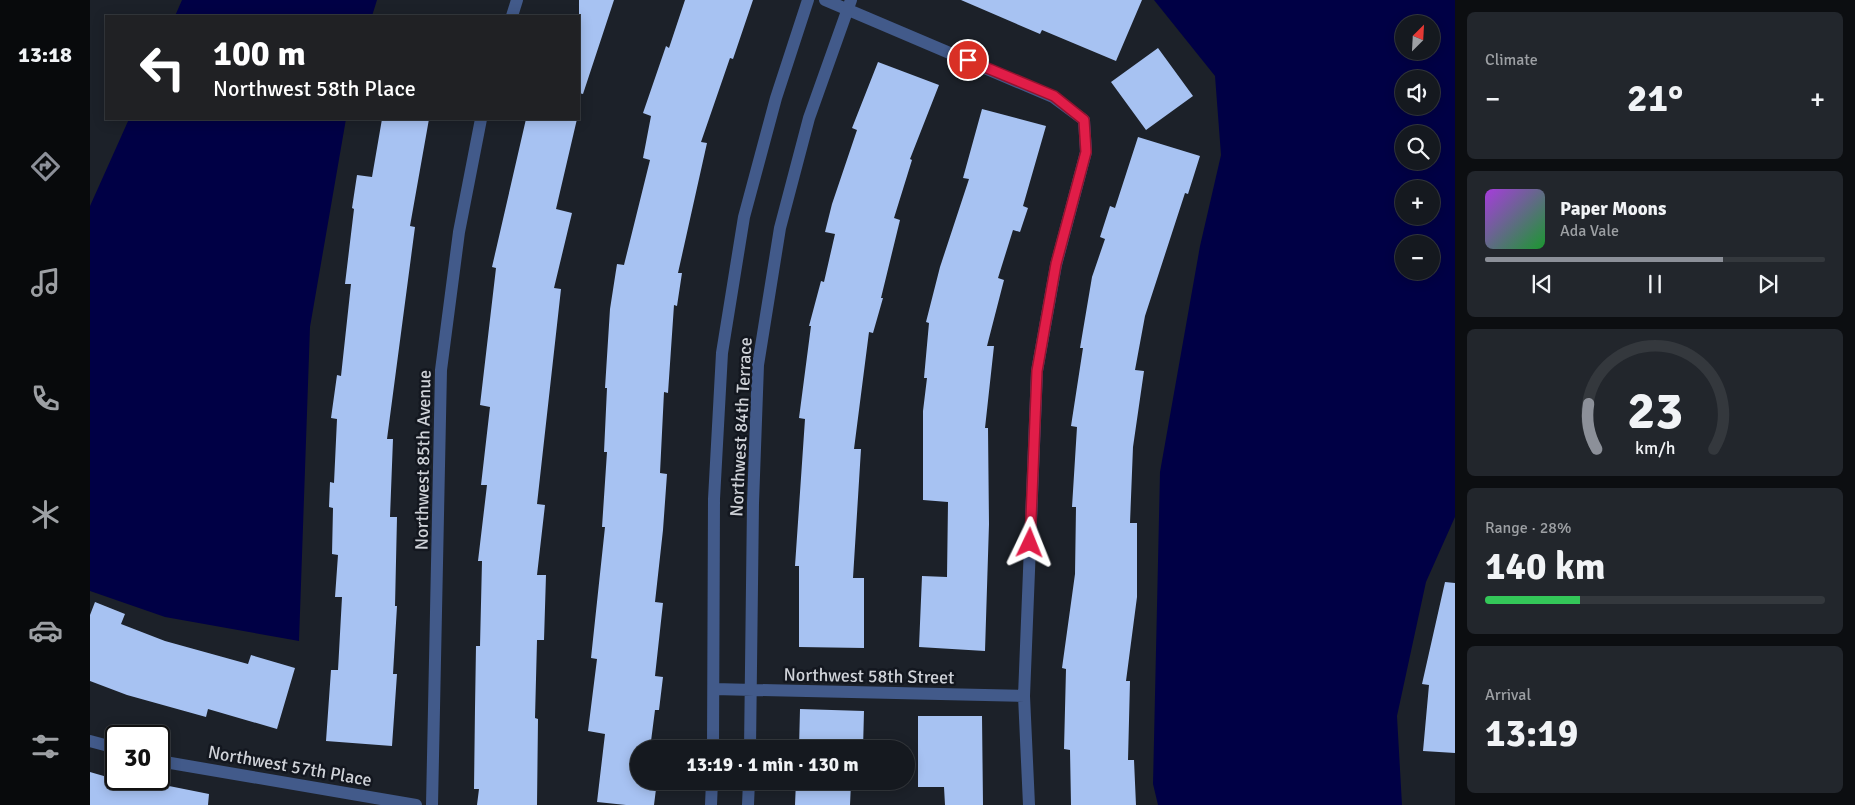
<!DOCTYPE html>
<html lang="en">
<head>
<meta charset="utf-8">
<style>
	:root { --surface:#15191f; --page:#22262c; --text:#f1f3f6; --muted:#9da0a4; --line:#34383d; --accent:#8c9099 }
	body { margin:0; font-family:Signika,sans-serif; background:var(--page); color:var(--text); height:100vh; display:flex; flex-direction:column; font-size:19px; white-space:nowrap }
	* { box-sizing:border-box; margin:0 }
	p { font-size:16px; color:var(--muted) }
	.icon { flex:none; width:28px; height:28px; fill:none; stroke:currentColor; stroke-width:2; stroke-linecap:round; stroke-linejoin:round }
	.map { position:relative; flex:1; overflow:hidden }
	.details { display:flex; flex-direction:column; gap:12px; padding:12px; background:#0c0e11; width:400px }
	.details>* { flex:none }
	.guide { position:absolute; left:15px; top:15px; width:475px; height:105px; border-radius:0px; box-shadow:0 2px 12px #0003,0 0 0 1px var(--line); background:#202124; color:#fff; overflow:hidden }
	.needle { width:32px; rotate:24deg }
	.buttons { position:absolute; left:1305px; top:15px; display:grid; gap:10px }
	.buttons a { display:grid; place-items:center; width:45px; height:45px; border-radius:50%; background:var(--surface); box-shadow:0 2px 12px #0003,0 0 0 1px var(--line); font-size:25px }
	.speed { position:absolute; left:15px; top:725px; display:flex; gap:10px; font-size:25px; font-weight:700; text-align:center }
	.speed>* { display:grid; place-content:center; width:65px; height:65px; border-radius:50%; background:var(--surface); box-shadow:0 2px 12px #0003,0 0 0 1px var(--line); line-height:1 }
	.speed .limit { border:2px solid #111; border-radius:8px; background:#fff; color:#111 }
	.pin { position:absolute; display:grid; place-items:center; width:42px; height:42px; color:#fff; margin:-21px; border:2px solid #fff; border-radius:50%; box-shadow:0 1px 5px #0007 }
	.me { position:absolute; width:55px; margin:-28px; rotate:2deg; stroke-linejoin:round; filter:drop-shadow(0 0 4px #0008) }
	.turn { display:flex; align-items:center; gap:18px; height:105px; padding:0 25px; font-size:22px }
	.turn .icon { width:65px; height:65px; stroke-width:2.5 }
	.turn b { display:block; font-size:35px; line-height:42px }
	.big { font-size:38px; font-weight:700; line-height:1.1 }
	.details .tile { flex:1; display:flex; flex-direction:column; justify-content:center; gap:8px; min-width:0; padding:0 18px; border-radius:8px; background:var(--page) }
	.details .dial { align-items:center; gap:0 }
	.dial svg { height:130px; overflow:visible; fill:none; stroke:var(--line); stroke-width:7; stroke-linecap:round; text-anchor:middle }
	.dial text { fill:var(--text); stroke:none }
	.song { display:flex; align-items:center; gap:15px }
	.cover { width:60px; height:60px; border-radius:8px; background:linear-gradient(135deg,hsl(280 70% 55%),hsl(130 70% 35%)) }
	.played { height:5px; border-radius:2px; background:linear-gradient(90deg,var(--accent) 70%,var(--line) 70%) }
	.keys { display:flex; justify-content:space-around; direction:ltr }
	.heat { display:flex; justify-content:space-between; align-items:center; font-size:28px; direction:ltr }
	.charge { height:8px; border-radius:4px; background:linear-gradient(90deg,#34c759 28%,var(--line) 0) }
	.trip { position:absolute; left:540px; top:740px; width:285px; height:50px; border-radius:25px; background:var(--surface); box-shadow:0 2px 12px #0003,0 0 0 1px var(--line); font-weight:700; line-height:50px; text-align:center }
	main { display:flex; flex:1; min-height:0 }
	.tab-bar { display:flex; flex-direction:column; width:90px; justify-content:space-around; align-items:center; background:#080a0c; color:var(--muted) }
	.tab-bar .icon { width:35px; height:35px }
	.tab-bar .active { color:var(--accent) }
	.tab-bar b { font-size:22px; color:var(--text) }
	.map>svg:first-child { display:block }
</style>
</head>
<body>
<main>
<nav class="tab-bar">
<b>13:18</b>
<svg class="icon active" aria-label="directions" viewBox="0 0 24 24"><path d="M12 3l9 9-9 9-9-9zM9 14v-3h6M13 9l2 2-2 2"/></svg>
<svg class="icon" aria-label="music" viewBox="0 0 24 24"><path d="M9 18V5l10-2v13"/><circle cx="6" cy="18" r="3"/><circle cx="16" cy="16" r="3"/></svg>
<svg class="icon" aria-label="phone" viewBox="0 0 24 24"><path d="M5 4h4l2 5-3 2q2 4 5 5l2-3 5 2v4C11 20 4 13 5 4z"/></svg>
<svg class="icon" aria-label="climate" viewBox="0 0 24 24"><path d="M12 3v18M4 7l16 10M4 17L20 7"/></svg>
<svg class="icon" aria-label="car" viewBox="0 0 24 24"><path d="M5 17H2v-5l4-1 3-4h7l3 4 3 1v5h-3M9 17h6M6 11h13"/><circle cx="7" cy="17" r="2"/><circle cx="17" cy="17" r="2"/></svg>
<svg class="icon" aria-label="filters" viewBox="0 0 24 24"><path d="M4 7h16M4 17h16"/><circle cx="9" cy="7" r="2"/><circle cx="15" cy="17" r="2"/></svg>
</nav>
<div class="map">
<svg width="1365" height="805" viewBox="0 0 1365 805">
	<rect width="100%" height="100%" fill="#1c2129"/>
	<path fill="#000045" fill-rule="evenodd" d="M92,0h195l-5,16h-197z
		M1064,0h301v517l-29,65 -29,134 5,89h-244l-5,-21 7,-312 40,-226 21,-91 -6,-79zM1314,24h27v27h-27zM1314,79h27v27h-27zM1314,134h27v27h-27zM1314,189h27v27h-27zM1314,244h27v27h-27z
		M39,119h217l-36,208 -11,314 -134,-24 -75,-26v-385z"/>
	<path fill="#a7c2f2" d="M489,0h35l-31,94 -4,-1z
		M595,0h68l-20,59 -3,-1 -29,84 6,1 -29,130h4l-5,33 -3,-1 -6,88 -4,-1 -4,81 7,1 -4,56 -8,72 8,1 -8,73 8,1 -4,33h-4l-5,39h-11v32h18l-3,24h-28l-29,-3 8,-68 -17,-3 9,-72 -6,-1 14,-131h-3l5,-75h-3l3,-64h-2l5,-79 7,-45 7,1 26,-105 -7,-2 8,-42 -8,-3 23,-67 3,2z
		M871,0h181l-26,61 -74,-31 -2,4z
		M1068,48l35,48 -47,34 -35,-48z
		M788,62l61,23 -29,74 2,1 -18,58 6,2 -19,78h2l-10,35 -4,-1 -15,117h7l-8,129h11v70l-65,-1v-81h-4l10,-147 -6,-1 12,-92h-2l12,-45 3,1 11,-48 -10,-2 7,-28 25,-74 -5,-2z
		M892,109l64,17 -23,80 5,2 -8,24 -7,-2 -15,48 6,2 -17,66h7l-9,82h3l1,96 -4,127 -66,-4 3,-71 25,1 1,-75 -25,-2v-89l4,-33h-3l5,-55 -3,-1 14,-55 29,-88 -6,-1z
		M292,119h47l-19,107 5,1 -28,212h6l-3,78h7l-2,89h2l-4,68h4l-5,72 -66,-5 5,-71h7l4,-73h-7l3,-42 -6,-1 1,-46 -4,-1 1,-25 4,1 3,-64 -6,-1 6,-43 4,1 10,-92h-6l9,-75 -2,-1 5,-33 15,2z
		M436,119h51l-21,90 16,4 -18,75 7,1 -24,215 8,1 -8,70h9l-2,65h-7l-2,78 3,1 -1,86h-60l2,-16h-5l1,-81 1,-62h4l2,-85h-4l9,-76h-6l9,-78 -10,-2 16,-137 -4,-1z
		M1048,137l62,19 -12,38 -3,-1 -40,123 -10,54 9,1 -11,76 -3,76h7v74l-11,84h4l-2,79h6l2,45h-65l-1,-55 -6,-1 2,-80 -4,-1 13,-94 1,-67h-4l5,-80 -6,-1 12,-78h-3l12,-71 13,-38 -5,-2 10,-31 5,2z
		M1355,582l10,1v170l-32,-2 6,-66 -7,-1z
		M5,602l30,12 -4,10 44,17 83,23 3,-9 44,13 -18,61 -69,-20 -2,8 -79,-22 -37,-14v-66z
		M710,709l64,2 -1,38h-64z
		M828,716h64l1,89h-38l-1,-18h-26z
		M0,772l24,7h20l75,15 -1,11h-118z
		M706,781h66l-11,1 -1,23h-55z"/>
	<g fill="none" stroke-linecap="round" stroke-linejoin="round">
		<path stroke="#425a8a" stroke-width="12" d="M735,0l228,97 31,23 2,32 -30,113 -19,106 -13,325 5,109
			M422,16l5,-16
			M624,689l310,7
			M0,741l26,7
			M623,749l1,-250 8,-146 22,-136 32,-119 32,-98
			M660,749l3,-246 5,-138 22,-137 29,-110 42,-118
			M69,761l257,44
			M342,805l9,-435 18,-138 22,-113
			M621,805l1,-24
			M658,805l1,-24"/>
	</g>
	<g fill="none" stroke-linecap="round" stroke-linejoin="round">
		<g stroke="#92132f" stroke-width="12">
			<path id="route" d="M878,60l86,36 30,24 2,32 -30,112 -19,107 -7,172"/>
		</g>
		<use href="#route" stroke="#e11d48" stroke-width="9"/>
	</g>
	<g text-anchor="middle" stroke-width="5" stroke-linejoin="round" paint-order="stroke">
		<g font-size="18" fill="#cfd2d8" stroke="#13171f">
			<text transform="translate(651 427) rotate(-87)" y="6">Northwest 84th Terrace</text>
			<text transform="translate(333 460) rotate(-89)" y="6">Northwest 85th Avenue</text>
			<text transform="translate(779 676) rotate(1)" y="6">Northwest 58th Street</text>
			<text transform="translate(200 766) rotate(10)" y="6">Northwest 57th Place</text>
		</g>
	</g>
</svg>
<div class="buttons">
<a><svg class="needle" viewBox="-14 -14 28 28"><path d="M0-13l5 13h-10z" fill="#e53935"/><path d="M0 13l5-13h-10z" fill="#9da0a4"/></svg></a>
<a><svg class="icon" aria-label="sound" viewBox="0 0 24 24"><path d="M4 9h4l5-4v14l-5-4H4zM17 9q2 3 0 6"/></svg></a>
<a><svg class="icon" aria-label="search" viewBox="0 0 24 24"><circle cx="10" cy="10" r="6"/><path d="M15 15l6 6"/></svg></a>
<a>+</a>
<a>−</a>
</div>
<div class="speed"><div class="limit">30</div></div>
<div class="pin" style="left:878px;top:60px;background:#d93025"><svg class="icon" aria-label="arrive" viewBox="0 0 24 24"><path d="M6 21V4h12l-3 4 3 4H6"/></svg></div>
<svg class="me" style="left:940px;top:543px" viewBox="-20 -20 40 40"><path d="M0-17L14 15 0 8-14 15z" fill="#e11d48" stroke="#fff" stroke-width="4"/></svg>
<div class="trip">13:19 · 1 min · 130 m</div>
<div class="guide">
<div class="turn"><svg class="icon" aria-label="left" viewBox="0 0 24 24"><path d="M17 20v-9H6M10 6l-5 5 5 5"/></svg><div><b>100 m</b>Northwest 58th Place</div></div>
</div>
</div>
<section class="details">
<div class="tile"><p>Climate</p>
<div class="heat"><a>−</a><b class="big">21°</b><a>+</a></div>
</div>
<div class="tile">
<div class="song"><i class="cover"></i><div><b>Paper Moons</b><p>Ada Vale</p></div></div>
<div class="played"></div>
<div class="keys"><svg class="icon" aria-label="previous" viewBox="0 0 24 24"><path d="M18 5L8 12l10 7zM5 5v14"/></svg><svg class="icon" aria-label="pause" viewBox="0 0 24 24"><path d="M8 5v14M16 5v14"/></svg><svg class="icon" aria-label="next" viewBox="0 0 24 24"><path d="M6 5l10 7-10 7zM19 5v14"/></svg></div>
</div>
<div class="tile dial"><svg viewBox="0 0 100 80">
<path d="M14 69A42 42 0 1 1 86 69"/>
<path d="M14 69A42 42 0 0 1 9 41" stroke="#8c9099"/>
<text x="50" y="56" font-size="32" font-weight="700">23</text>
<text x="50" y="72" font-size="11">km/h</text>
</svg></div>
<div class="tile"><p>Range · 28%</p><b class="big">140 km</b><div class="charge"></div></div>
<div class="tile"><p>Arrival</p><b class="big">13:19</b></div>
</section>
</main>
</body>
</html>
